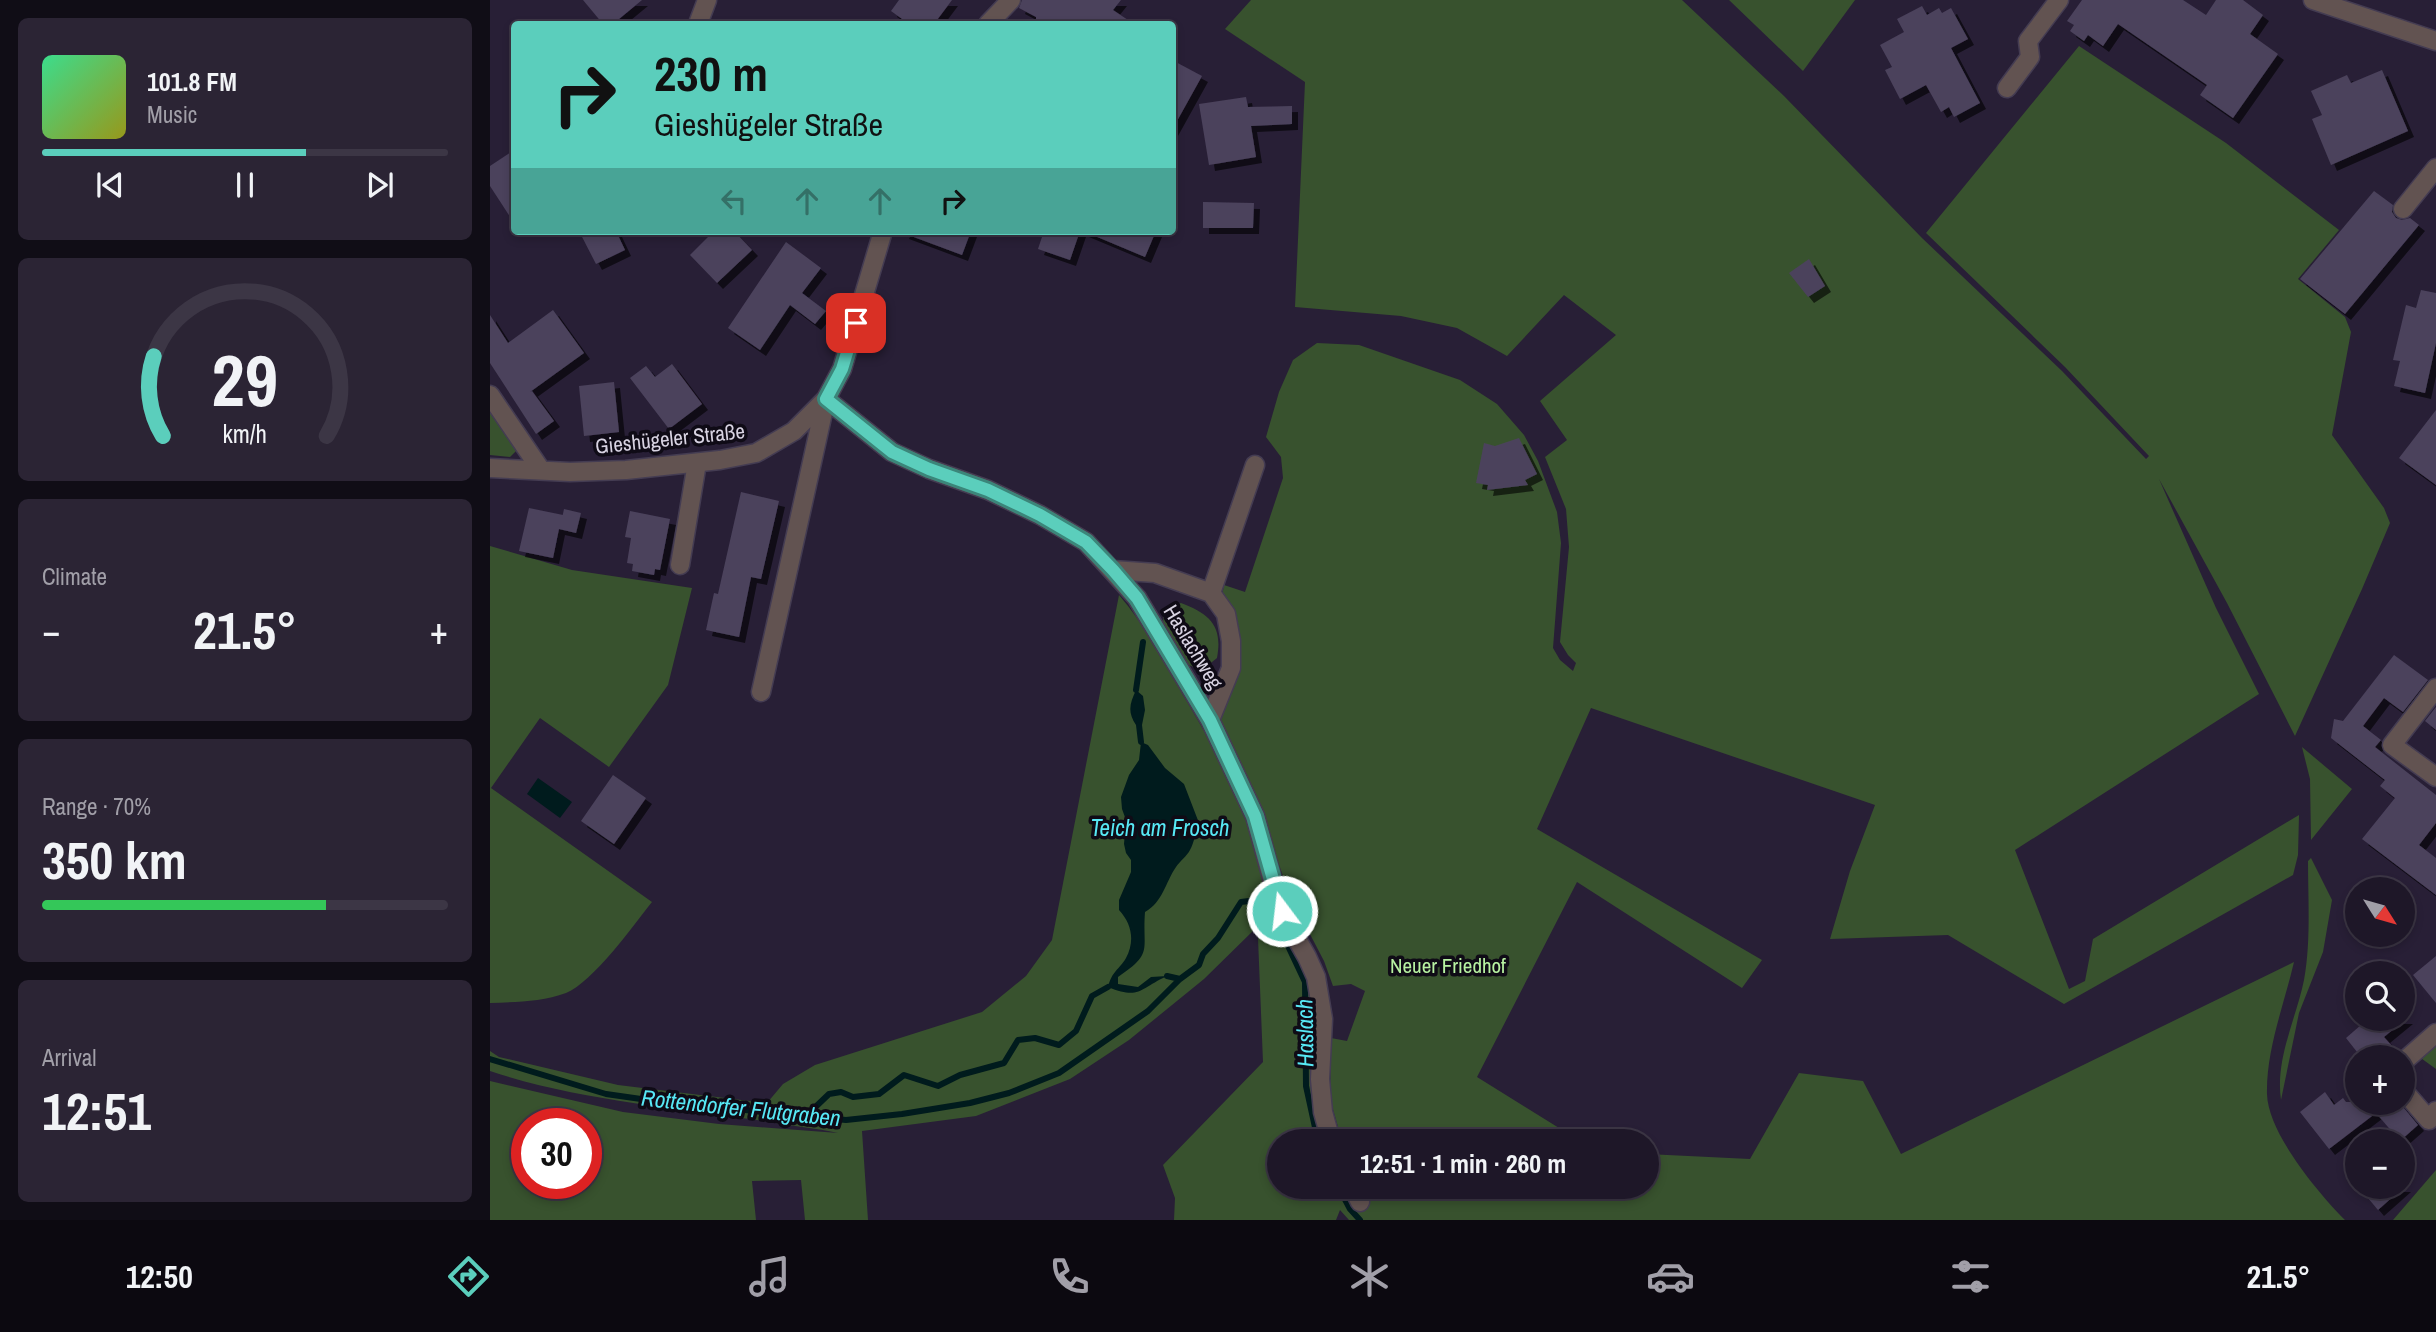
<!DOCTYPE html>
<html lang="en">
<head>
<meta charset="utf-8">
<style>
	:root { --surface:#1e1728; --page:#2b2434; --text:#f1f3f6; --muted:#a19fa8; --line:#3c3645; --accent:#5bcebc }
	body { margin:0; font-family:"Archivo Narrow",sans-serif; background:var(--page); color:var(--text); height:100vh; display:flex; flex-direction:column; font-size:26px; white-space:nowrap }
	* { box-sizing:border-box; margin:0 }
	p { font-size:23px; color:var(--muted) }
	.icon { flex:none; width:38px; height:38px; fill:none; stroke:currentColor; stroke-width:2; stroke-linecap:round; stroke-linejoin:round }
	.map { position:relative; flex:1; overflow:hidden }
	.panel { display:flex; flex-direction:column; gap:18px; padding:18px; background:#100d16; width:490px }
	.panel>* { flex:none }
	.guide { position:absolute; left:21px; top:21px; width:665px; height:214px; border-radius:7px; box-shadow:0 4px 10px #0003,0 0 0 2px var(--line); background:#5bcebc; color:#111; overflow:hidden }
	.needle { width:46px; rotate:127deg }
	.tools { position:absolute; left:1855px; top:877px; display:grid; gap:14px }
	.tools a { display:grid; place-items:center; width:70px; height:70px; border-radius:50%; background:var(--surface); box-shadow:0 4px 10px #0003,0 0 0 2px var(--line); font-size:35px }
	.speed { position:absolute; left:21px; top:1108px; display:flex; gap:14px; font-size:35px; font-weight:700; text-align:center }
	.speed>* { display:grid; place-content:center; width:91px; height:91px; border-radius:50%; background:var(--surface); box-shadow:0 4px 10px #0003,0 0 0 2px var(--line); line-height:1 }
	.speed .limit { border:10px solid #d22; background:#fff; color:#111 }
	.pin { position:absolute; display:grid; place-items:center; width:60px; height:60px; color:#fff; margin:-30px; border-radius:14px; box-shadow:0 4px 10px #0006 }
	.me { position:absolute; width:77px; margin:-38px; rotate:345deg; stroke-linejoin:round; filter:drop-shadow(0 0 5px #0008) }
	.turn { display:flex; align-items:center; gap:24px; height:147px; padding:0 28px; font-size:32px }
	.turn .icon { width:91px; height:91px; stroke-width:2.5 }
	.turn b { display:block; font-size:49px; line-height:60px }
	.lanes { display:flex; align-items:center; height:66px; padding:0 28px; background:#0003; justify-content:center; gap:35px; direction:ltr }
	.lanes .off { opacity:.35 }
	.big { font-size:52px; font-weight:800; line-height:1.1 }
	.panel .widget { flex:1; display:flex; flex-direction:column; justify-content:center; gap:10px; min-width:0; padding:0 24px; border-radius:10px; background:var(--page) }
	.panel .dial { align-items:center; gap:0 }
	.dial svg { height:182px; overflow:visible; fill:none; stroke:var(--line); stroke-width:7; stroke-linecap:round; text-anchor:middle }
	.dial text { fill:var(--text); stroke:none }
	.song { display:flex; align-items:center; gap:21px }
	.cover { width:84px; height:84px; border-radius:10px; background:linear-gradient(135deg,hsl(150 70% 55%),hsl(60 70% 35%)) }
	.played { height:7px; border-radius:4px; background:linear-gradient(90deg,var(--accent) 65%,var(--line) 65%) }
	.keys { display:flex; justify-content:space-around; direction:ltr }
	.heat { display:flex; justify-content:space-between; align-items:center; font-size:38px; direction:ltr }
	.charge { height:10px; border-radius:5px; background:linear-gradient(90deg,#34c759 70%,var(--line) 0) }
	.trip { position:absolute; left:777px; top:1129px; width:392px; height:70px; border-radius:35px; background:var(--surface); box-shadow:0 4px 10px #0003,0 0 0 2px var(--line); font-weight:800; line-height:70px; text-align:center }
	.tab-bar { display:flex; height:112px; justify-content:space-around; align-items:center; background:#0c0910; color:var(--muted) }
	.tab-bar .icon { width:49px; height:49px }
	.tab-bar .current { color:var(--accent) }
	.tab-bar b { font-size:32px; color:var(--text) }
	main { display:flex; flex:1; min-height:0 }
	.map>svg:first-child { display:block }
</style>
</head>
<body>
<main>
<section class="panel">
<div class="widget">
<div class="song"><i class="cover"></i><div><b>101.8 FM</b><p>Music</p></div></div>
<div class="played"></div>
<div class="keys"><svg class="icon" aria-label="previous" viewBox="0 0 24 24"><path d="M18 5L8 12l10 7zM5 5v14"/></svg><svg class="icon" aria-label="pause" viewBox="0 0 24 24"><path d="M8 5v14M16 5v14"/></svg><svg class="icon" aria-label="next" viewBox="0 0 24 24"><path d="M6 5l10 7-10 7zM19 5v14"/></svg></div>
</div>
<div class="widget dial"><svg viewBox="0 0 100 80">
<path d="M14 69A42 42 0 1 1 86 69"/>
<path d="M14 69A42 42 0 0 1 10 34" stroke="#5bcebc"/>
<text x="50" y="56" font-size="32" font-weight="700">29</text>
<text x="50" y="72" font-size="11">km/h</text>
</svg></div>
<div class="widget"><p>Climate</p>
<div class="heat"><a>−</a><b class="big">21.5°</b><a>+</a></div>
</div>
<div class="widget"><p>Range · 70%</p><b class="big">350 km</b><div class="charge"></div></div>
<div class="widget"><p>Arrival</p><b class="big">12:51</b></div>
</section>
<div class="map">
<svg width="1946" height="1220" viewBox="0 0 1946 1220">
	<defs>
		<filter id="shadow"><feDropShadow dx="6" dy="6" stdDeviation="0" flood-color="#0009"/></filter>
	</defs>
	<rect width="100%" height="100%" fill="#281f36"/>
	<path fill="#38522e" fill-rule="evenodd" d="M761,0h431l102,96 138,142 140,133 84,88 3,-3 -84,-89 -139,-134 153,-187 147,97 113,87 -41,49 47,38 6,15 -19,103 52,73 6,15 -28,66 -67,147 -68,-133 -68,-124 57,129 43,86 -244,156 54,139 16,-8 8,-42 206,-124 -1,40 -5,20 -229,129 -116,-69 -118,4 20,-68 25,-66 -284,-97 -54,121 225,131 -20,28 -165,-106 -100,195 103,64h-238l-12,-42 1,-61 16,3 18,-50 -14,-7 -18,2 -9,-25 -34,-65 -36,-102 -36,-74 16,-45 -12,-79 2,-11 21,7 38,-114 -2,-21 -15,-20 13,-45 14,-32 24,-17 42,2 101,35 37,24 27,31 14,26 19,51 4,31 -8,105 7,12 13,11 3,-8 -8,-8 -8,-13 9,-95 -3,-38 -21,-52 22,-17 -27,-39 76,-66 -52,-40 -57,61 -50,-28 -56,-12 -106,-9 10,-225 -80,-53z
		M1239,0h126l-52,71z
		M0,410l25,36 1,5 -6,6 -20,-2z
		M0,546l82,24 120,18 -24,97 -59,82 -69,-49 -49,70 161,114c-19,24 -59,80 -86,91 -24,9 -51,9 -76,10z
		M629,595c26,30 44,64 63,98 26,44 53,90 71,137 11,28 19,72 3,98l-52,51 -75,61 -59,39 -94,37 -114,15 6,89h-63l-4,-40 -49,1 4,39h-266v-139l133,31 96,12 119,9c-22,-5 -46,-7 -68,-11 -94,-15 -190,-21 -280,-51v-20l9,6 119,28 149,18 16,-19 32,-19 167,-53 44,-36 26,-36zM37,1124h59v59h-59z
		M691,603c29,11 42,23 36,55l-10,8 -10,2 -11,-4 -23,-41 1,-9 8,-8z
		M1812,747l50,42 -41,51 -1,-61z
		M1821,858l21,42 -9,52 -24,61 -18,87c-6,-41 15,-81 23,-120 7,-39 4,-80 4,-119z
		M793,930l24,38 9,38 7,135h-44v45l67,1 14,15 8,-4 -5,-11 284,-1v-32l103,5 49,-86 64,8 38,73 393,-192c-10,43 -28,88 -27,132 1,39 51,99 78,126h-996l-9,-10 -4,10h-162l1,-22 -12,-33 100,-103 -5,-124 10,-6z
		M1946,1041v28l-18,-13z
		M1946,1170v50h-43z"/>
	<path fill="#001b1d" d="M646,690l7,6 2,14 -3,15h-6c-9,-13 -6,-22 0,-35z
		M651,742l7,3 17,23 19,16 15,39c-3,8 -5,20 -9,27 -3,6 -10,11 -14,17 -11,16 -13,35 -31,45 -3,39 9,41 -27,65v7l20,3 13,-10 16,-1c-28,13 -27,24 -59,11 4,-16 11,-17 18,-29 9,-17 6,-34 -7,-48v-10l12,-28v-12l-5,-7 -2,-9 2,-24 -4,-11 -1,-12 8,-22 10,-15z
		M48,778l34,24 -12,16 -33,-24z"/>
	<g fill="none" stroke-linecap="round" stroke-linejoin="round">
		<path stroke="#001b1d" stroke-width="6" d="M646,690l7,-48
			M649,725l2,17
			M790,929l25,53 1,104 12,55
			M677,976l13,3
			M0,1059l116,35 112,16h27l101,10 56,-6 68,-11 39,-10 50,-20 89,-62 32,-32 19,-14 4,-11 15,-16 23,-36 8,-1 8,4
			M316,1116l23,-22 12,-2 12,5 26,-3 25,-19 34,11 22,-11 44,-12 14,-23 17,-2 24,7 17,-14 16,-35 16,-9
			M848,1186l12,23 10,11"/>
	</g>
	<path fill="#4b425c" filter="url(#shadow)" d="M93,0h59l-29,24h-10z
		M409,0h53l-18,24h-25l-18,-13z
		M532,0h99l-8,10 21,14h-98v-7l-17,-9z
		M1592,0h101l23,15 10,-15h27l20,15 -13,19 28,20 -45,64 -33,-23 7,-10 -89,-61 -15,22 -15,-11 -4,6 -14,-10 4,-6 -7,-4z
		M1432,6l5,9 12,-7 3,5 9,-5 17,31 -17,9 29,55 -26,14 -5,-10 -8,5 -15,-27 -26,14 -15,-29 7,-3 -12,-22 24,-13 -7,-13z
		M682,60l30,16 -30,54z
		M1892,70l26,61 -77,34 -19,-46 10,-4 -11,-24 36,-16 4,8z
		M756,97l2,10 44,-1v18l-41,2 5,31 -47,8 -10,-61z
		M24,150v73l-24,-37v-20z
		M1884,191l19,14 -1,7 4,6 6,2 8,-2 9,7 -74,89 -45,-35z
		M713,202l51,1 -1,25h-50z
		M89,231h37l9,19 -29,14z
		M224,231h20l18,19 -35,33 -27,-28z
		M414,231h67l-9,24 -59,-22z
		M554,231h36l-10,29 -32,-11z
		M593,231h73l-11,26z
		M296,242l35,26 -19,25 24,18 -11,13 -25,-19 -30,45 -32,-22z
		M1319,259l16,27 -17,11 -19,-24z
		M1931,290l15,3v50l-11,50 -31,-7 6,-25 -7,-1 13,-55 10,3z
		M63,310l31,43 -54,39 2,-1 22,30 -18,13 -46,-71v-48l18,28z
		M182,364l30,40 -33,25 -39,-51 16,-12 9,11z
		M124,382l5,50 -35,4 -5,-50z
		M1946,410v75l-37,-27z
		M1029,438l18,36 -12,6 3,5 -41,5 1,-5 -12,-2 8,-40 11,3z
		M251,492l38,9 -18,78 -10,-2 -12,60 -33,-7 8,-37 4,1z
		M39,508l34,7 -3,13 4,-19 17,4 -5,20 -17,-4 -6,29 -34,-7z
		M140,511l40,8 -10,51 -5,-1 -1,6 -22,-4 1,-7 -6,-1 4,-25 -6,-1z
		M1904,655l34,25 -25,32 -19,-14 -21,28 18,14 -6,7 61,48v28l-17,22 17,13v37l-74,-56 33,-41 -15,-12 5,-6 -54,-42 3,-19 9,2z
		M1946,707v23l-11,-9z
		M123,775l33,23 -32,46 -33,-23z
		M1946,956v47l-23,-28z
		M1879,1018h38l-23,19 8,9 -13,11h-18l-15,-19z
		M1835,1092l9,13 9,-7 3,4h53l19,23 -18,16 -24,-28 -47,36 -29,-37z
		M1868,1186h47l-27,24z"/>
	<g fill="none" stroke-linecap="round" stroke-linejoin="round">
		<g stroke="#443c52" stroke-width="21">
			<path id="minor" d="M1823,0l123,41
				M208,24l9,-24
				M498,24l23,-24
				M1517,88l23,-31 -2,-16 31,-41
				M1913,209l33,-41
				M0,395l51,75
				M336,399l66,53 37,17 59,21 52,25 46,27 51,56 73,122 45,96 26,95 26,46 9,20 7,42 -3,60 3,33 8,29
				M0,468l80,4 56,-2 94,-10 36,-7 38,-22 32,-32
				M190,565l17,-102
				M623,570l42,3 56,20 15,21 5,27v27l-21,52
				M721,593l44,-128
				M1946,688l-44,57 44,32
				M271,692l65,-293 16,-30 41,-138
				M1913,1062l33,-29
				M1913,1090l26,30 7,-9
				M862,1186l8,16"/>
		</g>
		<use href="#minor" stroke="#625351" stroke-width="18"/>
	</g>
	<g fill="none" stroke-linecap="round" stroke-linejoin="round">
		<g stroke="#3b867a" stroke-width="18">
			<path id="route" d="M366,323l-14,46 -16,30 66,53 37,17 59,21 52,25 46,27 27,28 24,28 73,122 45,96 27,95"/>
		</g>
		<use href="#route" stroke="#5bcebc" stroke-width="12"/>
	</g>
	<g text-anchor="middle" stroke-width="7" stroke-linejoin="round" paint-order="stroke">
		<g font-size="21" fill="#d8d3e2" stroke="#0f0b16">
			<text transform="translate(180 439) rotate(-6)" y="7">Gieshügeler Straße</text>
			<text transform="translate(703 647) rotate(59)" y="7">Haslachweg</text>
		</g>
		<g font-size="21" fill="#b8f3a2" stroke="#0f0b16">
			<text x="958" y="973">Neuer Friedhof</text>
		</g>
		<g font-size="23" font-style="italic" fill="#57e8f5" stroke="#0f0b16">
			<text x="670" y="836">Teich am Frosch</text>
			<text transform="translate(815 1033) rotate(-91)" y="8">Haslach</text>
			<text transform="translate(251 1108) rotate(6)" y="8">Rottendorfer Flutgraben</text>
		</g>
	</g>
</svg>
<div class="tools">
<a><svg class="needle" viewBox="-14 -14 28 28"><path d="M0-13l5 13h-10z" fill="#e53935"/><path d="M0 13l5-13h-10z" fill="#a19fa8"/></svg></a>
<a><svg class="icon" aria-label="search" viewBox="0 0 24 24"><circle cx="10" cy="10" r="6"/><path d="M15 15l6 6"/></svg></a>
<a>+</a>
<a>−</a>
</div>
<div class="speed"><div class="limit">30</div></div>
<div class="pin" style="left:366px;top:323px;background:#d93025"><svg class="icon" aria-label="arrive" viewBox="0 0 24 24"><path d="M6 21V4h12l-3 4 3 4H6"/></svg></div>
<svg class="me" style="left:792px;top:911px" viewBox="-20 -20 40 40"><circle r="17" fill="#5bcebc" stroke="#fff" stroke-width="3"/><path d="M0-11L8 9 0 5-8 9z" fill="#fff"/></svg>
<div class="trip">12:51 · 1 min · 260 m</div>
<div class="guide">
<div class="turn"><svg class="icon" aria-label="right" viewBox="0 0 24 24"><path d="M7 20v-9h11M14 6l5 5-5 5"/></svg><div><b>230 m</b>Gieshügeler Straße</div></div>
<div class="lanes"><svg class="icon off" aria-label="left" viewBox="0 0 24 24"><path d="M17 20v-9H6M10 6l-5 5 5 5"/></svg><svg class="icon off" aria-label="ahead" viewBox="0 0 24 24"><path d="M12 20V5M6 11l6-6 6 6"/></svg><svg class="icon off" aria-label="ahead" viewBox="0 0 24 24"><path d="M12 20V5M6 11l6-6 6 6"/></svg><svg class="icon" aria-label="right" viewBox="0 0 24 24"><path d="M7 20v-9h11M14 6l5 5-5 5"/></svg></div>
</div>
</div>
</main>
<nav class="tab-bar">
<b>12:50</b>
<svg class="icon current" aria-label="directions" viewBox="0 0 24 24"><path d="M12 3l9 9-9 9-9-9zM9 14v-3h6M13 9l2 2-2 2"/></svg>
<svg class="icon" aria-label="music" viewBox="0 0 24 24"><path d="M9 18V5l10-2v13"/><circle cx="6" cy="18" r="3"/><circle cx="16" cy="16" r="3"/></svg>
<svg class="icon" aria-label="phone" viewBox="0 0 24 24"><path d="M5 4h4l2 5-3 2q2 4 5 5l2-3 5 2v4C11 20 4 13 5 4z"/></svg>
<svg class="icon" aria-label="climate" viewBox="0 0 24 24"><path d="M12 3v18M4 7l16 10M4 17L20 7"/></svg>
<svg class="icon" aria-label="car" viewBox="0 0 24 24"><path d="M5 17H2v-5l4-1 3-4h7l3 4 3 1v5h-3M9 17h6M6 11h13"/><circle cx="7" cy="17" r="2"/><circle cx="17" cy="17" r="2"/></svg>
<svg class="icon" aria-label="filters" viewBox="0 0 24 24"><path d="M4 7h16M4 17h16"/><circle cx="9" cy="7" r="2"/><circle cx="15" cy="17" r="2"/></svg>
<b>21.5°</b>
</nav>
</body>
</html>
